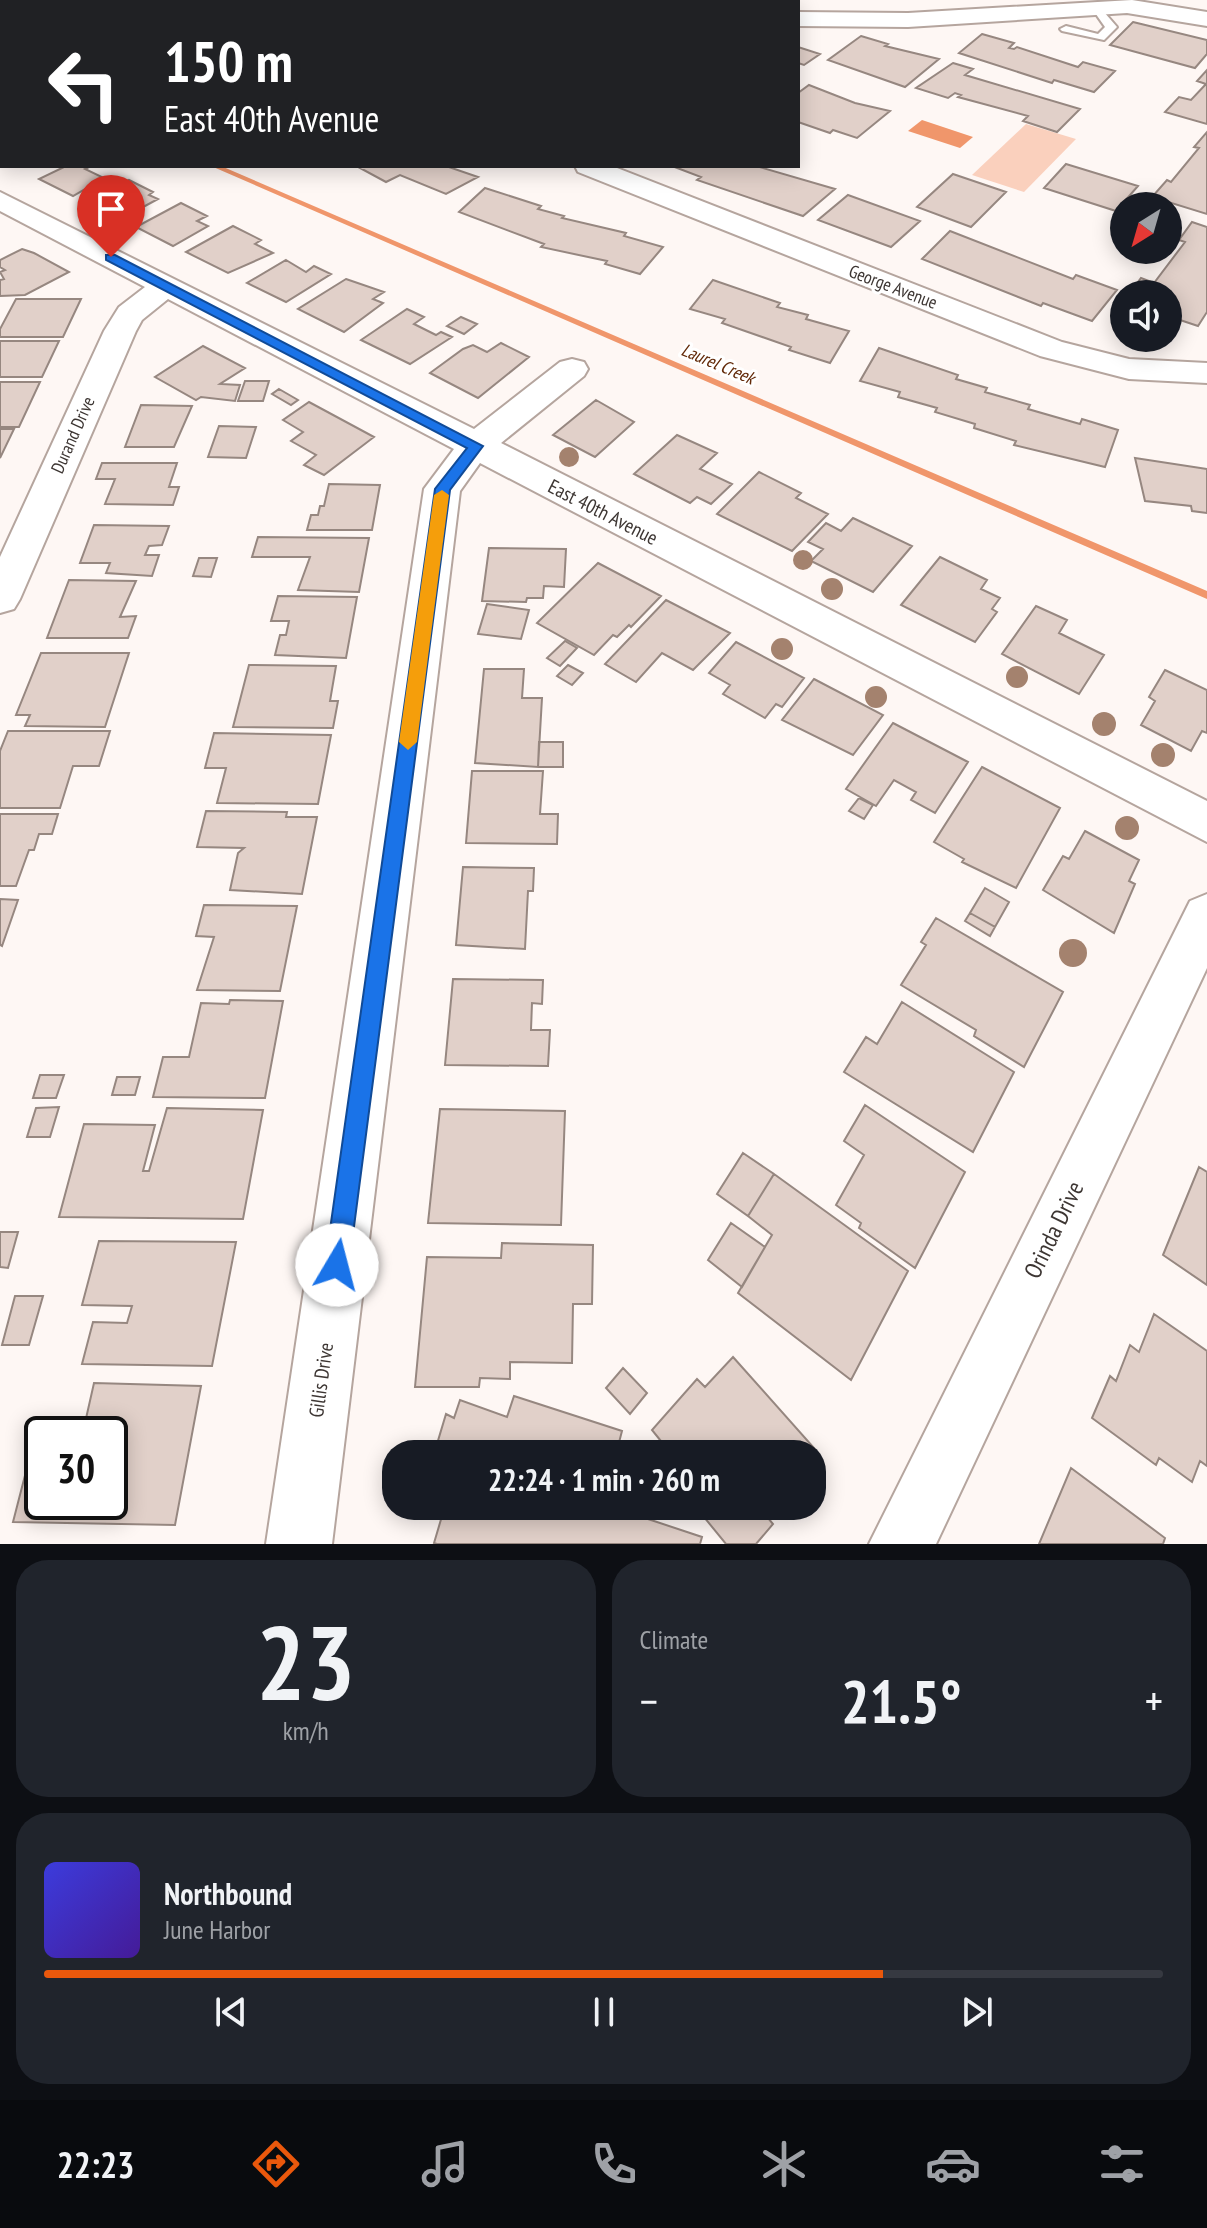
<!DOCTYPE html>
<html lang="en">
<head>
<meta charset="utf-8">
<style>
	:root { --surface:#171b24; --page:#20242c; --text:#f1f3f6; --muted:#9ea1a6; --line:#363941; --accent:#ea580c }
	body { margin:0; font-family:"PT Sans Narrow",sans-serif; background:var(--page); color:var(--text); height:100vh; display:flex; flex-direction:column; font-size:30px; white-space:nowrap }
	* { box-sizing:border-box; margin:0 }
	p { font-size:26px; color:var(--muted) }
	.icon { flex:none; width:44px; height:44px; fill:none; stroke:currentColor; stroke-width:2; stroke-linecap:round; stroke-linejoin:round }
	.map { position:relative; height:1544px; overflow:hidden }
	.sheet { display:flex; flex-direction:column; gap:16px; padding:16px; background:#0d0f14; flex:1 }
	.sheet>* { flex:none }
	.top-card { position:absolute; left:0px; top:0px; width:800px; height:168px; box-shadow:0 4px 20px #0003; background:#202124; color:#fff; overflow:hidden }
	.needle { width:52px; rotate:217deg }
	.tools { position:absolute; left:1110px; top:192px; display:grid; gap:16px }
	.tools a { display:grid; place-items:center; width:72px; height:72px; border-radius:50%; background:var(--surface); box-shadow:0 4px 20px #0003; font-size:40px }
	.speed { position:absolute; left:24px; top:1416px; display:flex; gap:16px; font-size:40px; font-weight:700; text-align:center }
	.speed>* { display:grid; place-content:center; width:104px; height:104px; border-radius:50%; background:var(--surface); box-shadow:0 4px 20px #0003; line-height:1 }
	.speed .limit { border:4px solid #111; border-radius:12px; background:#fff; color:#111 }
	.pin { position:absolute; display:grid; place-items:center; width:68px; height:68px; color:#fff; margin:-82px -34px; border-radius:50% 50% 50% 0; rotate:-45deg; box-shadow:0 0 8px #0007 }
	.pin .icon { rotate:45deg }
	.me { position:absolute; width:88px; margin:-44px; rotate:8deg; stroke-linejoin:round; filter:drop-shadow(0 0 6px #0008) }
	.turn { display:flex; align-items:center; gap:28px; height:168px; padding:0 32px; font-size:36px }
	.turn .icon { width:104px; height:104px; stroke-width:2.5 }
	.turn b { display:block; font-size:56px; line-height:68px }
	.big { font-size:60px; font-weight:800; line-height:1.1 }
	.sheet .widget { flex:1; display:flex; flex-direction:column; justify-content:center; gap:12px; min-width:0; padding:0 28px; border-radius:32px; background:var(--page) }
	.sheet .dial { align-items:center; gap:0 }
	.dial b { font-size:104px; line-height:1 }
	.song { display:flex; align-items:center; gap:24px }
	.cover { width:96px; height:96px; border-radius:12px; background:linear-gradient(135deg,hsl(240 70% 55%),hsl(260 70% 35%)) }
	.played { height:8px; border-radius:4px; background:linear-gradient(90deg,var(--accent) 75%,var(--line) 75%) }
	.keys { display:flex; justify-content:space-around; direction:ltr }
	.heat { display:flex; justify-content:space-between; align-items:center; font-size:44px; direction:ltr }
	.sheet .tiles { flex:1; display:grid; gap:16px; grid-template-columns:1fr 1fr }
	.widget:last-child { grid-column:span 2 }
	.trip { position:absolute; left:382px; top:1440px; width:444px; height:80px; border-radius:32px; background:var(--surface); box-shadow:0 4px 20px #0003; font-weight:800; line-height:80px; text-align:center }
	.tab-bar { display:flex; height:128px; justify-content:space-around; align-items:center; background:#090b0e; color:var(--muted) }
	.tab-bar .icon { width:56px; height:56px }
	.tab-bar .selected { color:var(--accent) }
	.tab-bar b { font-size:36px; color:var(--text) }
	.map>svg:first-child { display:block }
</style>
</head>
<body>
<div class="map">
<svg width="1207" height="1544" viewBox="0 0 1207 1544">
	<rect width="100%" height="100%" fill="#fef7f4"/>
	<path fill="#fad0bd" d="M1026,124l50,15 -52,53 -52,-17z"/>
	<path fill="#f0966b" d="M922,120l51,17 -13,11 -52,-17z"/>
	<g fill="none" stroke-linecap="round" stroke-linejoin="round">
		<path fill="#f0966b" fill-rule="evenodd" d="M0,69l2,1v4l-2,-1z
			M211,166h10l986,425v8z"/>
	</g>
	<path fill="#e1d0c9" stroke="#968780" stroke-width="2" fill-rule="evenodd" d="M162,0h89l-94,2z
		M290,0h117l6,2h-118z
		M1133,22l74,18v14l-12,14 -85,-23z
		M982,34l32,9 -5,5 5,1 3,-2 61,20 5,-5 32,9 -21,21 -40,-12 -2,3 -93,-30z
		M861,36l27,8 -3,2 54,13 -34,28 -77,-27z
		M798,47l22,7 -16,11 -6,-2z
		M953,63l20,6 -8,6 115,34 -23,23 -34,-11 5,-5 -70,-19 3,-2 -6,-2 -7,5 -32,-10z
		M1207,70v54l-42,-12 14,-15 12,3 15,-16 -9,-3z
		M809,85l46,18 35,8 -33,27 -24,-8 -3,3 -32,-11v-29z
		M1207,132v82l-55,-17 15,-17 4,2 28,-34 -5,-1z
		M1066,164l72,22 -22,25 -72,-23z
		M66,166h25l-6,3 19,9 -31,18 -34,-17z
		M364,166h82l32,11 -32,17 -46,-19 -14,7 -26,-14z
		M672,166h84l79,23 -32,27 -106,-36 4,-3z
		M953,174l53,18 -35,35 -54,-20z
		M129,180l24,12 -4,3 9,4 -39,21 -33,-17z
		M485,188l56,18 -3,3 26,7 -2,2 64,15 -2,3 39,11 -23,27 -35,-10 2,-3 -66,-14 3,-3 -85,-32z
		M848,195l72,26 -29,26 -73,-27z
		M181,203l26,13 -10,5 11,5 -35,20 -37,-19z
		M1192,222l15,5v85l-9,14 -30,-10v-22h-39l12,-16 13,5 31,-41 -6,-2z
		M233,226l28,14 -6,4 18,9 -45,20 -42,-21z
		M950,231l123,48 3,-4 41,15 -25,31 -49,-18 -2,3 -119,-47z
		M22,249l12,4 35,19 -44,23 -25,1v-16l4,-1 -4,-7 5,-2 -5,-3v-7z
		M286,260l20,12 8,-6 17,8 -45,28 -39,-19z
		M346,279l38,13 -11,7 10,4 -39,29 -46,-23z
		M713,280l67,23 -3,4 31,8 -2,4 43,12 -19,32 -41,-13 2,-3 -69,-24 3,-4 -35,-10z
		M16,299h65l-18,38h-63v-8z
		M407,309l17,8 -10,7 22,11 5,-3 11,5 -42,27 -49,-24z
		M461,317l16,7 -13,10 -17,-8z
		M0,341h59l-17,36h-42z
		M501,343l28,14 -51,41 -48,-25 33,-24 10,-4 14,7z
		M203,346l42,22 -25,16 20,1 -5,16 -34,-4 -5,3 -41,-23z
		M879,348l79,27 -2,4 31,9 -2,4 45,13 -2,4 52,15 2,-5 36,11 -13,37 -91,-22 2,-4 -42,-13 1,-4 -40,-12 2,-4 -39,-11 2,-5 -40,-11z
		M245,381h24l-6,20h-25z
		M0,382h40l-21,45h-19z
		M279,389l19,11 -7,5 -19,-11z
		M596,400l38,22 -39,35 -42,-22z
		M309,402l65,35 -50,38 -20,-10 12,-10 -25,-14 12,-9 -20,-12z
		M141,405l51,1 -18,41h-49z
		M219,426l37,1 -10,31 -38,-1z
		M0,429h14l-14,29z
		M677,435l40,18 -17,16 32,15 -21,20 -14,-7 -7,6 -56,-29z
		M1135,458l72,11v44l-15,-2 -1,-5 -46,-5z
		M102,463h75l-8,24h10l-6,18 -68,-1 10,-25h-19z
		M759,472l42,21 -5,5 32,16 -36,37 -75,-37z
		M329,484l51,1 -8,45h-65l4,-15h7l2,-9h4z
		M853,518l59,28 -39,46 -62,-31 12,-12 -15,-7 18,-19 15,8z
		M94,525l75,1 -7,19 -13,1 -4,9h14l-7,21 -46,-3 4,-10h-30z
		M258,537l111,1 -10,54 -61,-2 12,-33h-58z
		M489,548l77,1 -2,38 -20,-1 -1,12h-16l-1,4 -44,-1z
		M940,557l47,23 -6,9 19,9 -8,11 5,3 -22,30 -74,-37z
		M199,558h18l-6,19 -18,-1z
		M598,563l63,33 -30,31 -2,-2 -12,12 -4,-2 -19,20 -57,-32z
		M69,580l67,1 -16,36 16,-1 -8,22h-81z
		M278,596l79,1 -11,61 -71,-3 5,-20h6l3,-14h-18z
		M666,600l64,33 -37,37 -31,-17 -26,29 -31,-18z
		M487,604l42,6 -8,29 -43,-5z
		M1036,606l31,14 -8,13 45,22 -25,39 -77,-40z
		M565,641l12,7 -17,18 -13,-8z
		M736,642l68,36 -22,29 -6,-3 -11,14 -42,-24 7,-9 -21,-12z
		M41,653h88l-24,74 -80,-1 5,-11h-14z
		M249,665l87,1 -6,35h8l-5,27 -100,-1z
		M568,665l15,8 -11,12 -15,-9z
		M484,669h40l-2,29h20l-4,69 -63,-4z
		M1165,670l42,20v43l-5,-2 -11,20 -50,-26 14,-24 -6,-4z
		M814,679l69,36 -30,40 -71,-35z
		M893,723l75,39 -33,51 -24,-13 5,-8 -22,-12 -18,26 -30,-17z
		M8,731h102l-11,35h-26l-13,42h-60v-57z
		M214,733l117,2 -13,69 -101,-1 9,-35h-21z
		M539,742h24v25h-25z
		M982,767l78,41 -44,80 -54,-26 2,-3 -30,-17z
		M472,771h71l-3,43h18l-1,30 -91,-1z
		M859,798l14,7 -9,14 -15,-8z
		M206,811l81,1 -1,5h31l-15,77 -72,-4 8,-37 6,-5 -47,-1z
		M0,814h58l-6,20h-13l-5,16h-5l-13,36h-16z
		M1085,831l54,29 -10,21 6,3 -21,49 -71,-43 20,-34 6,3z
		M463,867l71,1 -1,23h-5l-3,58 -69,-4z
		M985,888l24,14 -14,25 -25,-14z
		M0,899l18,1 -16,46 -2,-1z
		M204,905l93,1 -17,85 -83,-1 17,-53 -18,-1z
		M970,913l25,14 -5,9 -25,-15z
		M936,918l127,74 -39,75 -50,-31 2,-6 -75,-45 25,-40 -5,-3z
		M453,979l90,1 -1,24 -10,-1 -1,27h19l-2,36 -103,-1z
		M230,1000l53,1 -18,97 -112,-1 10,-40h26l12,-54 28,1z
		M902,1002l112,70 -41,80 -129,-80 22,-35 11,7z
		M40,1075h24l-8,23h-23z
		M117,1077h23l-5,18h-23z
		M865,1105l100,67 -50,96 -56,-40 2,-5 -25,-18 28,-50 -20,-14z
		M59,1107l-9,30h-23l9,-29z
		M167,1108l96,2 -20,109 -184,-2 25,-93 71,1 -12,46h6z
		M440,1109l125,2 -4,114 -133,-2z
		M743,1153l31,21 -26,42 -31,-22z
		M1199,1167l8,5v113l-44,-30z
		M774,1174l134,97 -57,109 -113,-87 34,-58 -24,-19z
		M731,1223l34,24 -23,40 -34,-27z
		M0,1232h18l-10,36 -8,-1z
		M99,1241l137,1 -24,124 -130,-2 11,-42 34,1 5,-17 -50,-1z
		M502,1243l91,2 -1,59h-19l-1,59 -62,-1v17l-30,-1 -1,9h-64l12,-130 74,1z
		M15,1296h28l-14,49h-27z
		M1154,1314l53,37v115l-7,-5 -8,21 -33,-24 -3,7 -64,-47 18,-42 6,5 14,-36 9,7z
		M733,1357l81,91 -5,6h-143l3,-3 -17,-21 45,-51 8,8z
		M623,1368l24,25 -17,21 -24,-26z
		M94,1383l107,3 -26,139 -162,-3 26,-101 46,2zM42,1434h68v68h-68z
		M514,1396l108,35 -6,23h-182l12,-40 8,4 6,-18 47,17z
		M1071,1468l94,70 -2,6h-124z
		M445,1506h200l-3,11 60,20 -2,7h-263l-3,-1z
		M695,1506h73l-5,6 10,12 -17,20h-30z"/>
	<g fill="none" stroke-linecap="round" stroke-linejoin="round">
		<g stroke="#b5a59e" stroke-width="4">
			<path id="lane" d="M1097,4l20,23 -13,13 -42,-9 -2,-2 6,-3 32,8 7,-7 -14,-20z"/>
		</g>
		<g stroke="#b5a59e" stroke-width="4">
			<path id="street" d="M1132,0l75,12v14l-80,-13 -219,14 -110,-1v-14l110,1z
				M2,120v16l-2,1v-16z
				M575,166h37l450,176 67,17 78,4v20l-78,-4 -89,-23 -462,-184z
				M0,192l474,237 86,-67 12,-3 12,3 4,7 -4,7 -83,67 706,358v41l-727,-379 -20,28 -128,1053h-66l158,-1055 30,-40 -286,-150 -26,21 -6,11 -116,268 -6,10 -14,4v-56l104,-226 15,-24 26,-20 -145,-76z
				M1207,894v74l-271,576h-67l321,-643z"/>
		</g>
		<use href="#lane" fill="#fff" fill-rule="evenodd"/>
		<use href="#street" fill="#fff" fill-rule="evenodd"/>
	</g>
	<g fill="#a4826e">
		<circle cx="569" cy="457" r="10"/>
		<circle cx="803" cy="560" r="10"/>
		<circle cx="832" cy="589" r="11"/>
		<circle cx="782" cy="649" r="11"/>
		<circle cx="1017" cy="677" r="11"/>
		<circle cx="876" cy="697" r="11"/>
		<circle cx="1104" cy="724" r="12"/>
		<circle cx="1163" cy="755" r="12"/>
		<circle cx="1127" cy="828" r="12"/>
		<circle cx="1073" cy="953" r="14"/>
	</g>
	<path fill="#1a73e8" stroke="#114b97" stroke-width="2" d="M106,255h9l368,191 -33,44 -101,775 -4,8 -8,4 -8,-4 -4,-8 110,-776 32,-41 -361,-188z"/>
	<path fill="#f59e0b" d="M442,490l7,5 -32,247 -9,8 -9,-8 35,-247z"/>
	<g text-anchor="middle" stroke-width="6" stroke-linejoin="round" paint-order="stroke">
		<g font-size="18" fill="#3d3633" stroke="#fff">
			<text transform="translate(893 287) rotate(21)" y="6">George Avenue</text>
			<text transform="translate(73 435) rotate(-66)" y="6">Durand Drive</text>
		</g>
		<g font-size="18" font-style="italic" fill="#622908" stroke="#fff">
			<text transform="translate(718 364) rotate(23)" y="6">Laurel Creek</text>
		</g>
		<g font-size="20" fill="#3d3633" stroke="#fff">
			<text transform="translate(603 512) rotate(27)" y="7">East 40th Avenue</text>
			<text transform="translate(321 1380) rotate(-82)" y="7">Gillis Drive</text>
		</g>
		<g font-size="24" fill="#3d3633" stroke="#fff">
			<text transform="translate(1054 1230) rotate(-64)" y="8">Orinda Drive</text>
		</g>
	</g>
</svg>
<div class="tools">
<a><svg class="needle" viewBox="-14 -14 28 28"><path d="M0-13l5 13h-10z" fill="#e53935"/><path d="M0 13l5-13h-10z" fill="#9ea1a6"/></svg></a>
<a><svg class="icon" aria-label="sound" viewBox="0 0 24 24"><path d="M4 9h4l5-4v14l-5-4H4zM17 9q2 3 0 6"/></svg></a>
</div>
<div class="speed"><div class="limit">30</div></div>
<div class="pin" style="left:111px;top:257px;background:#d93025"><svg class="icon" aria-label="arrive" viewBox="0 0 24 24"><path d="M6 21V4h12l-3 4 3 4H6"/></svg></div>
<svg class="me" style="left:337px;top:1265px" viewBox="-20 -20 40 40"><circle r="19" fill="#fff"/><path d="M0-13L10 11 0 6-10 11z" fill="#1a73e8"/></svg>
<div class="trip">22:24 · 1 min · 260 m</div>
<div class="top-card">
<div class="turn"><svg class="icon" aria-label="left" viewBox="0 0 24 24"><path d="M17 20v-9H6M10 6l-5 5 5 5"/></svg><div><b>150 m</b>East 40th Avenue</div></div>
</div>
</div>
<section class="sheet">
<div class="tiles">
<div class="widget dial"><b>23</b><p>km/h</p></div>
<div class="widget"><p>Climate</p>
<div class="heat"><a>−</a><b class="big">21.5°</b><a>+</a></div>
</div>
<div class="widget">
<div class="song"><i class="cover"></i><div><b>Northbound</b><p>June Harbor</p></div></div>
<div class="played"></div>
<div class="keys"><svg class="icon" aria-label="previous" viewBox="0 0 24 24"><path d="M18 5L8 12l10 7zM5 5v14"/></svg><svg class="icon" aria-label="pause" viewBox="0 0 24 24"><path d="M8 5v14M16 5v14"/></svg><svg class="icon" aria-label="next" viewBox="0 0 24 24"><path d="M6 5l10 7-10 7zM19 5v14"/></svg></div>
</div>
</div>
</section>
<nav class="tab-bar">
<b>22:23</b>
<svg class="icon selected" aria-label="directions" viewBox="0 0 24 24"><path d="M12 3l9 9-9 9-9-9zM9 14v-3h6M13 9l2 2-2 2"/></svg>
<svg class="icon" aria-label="music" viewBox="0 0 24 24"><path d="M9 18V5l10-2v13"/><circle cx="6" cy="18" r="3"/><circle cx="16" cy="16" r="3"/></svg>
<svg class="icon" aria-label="phone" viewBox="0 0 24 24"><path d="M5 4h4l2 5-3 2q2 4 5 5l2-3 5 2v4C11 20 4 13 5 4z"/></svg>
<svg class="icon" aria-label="climate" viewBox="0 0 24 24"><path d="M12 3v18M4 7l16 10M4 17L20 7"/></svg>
<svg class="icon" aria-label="car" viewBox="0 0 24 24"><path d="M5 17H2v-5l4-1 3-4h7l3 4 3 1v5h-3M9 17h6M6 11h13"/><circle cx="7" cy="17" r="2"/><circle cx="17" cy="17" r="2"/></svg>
<svg class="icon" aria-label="filters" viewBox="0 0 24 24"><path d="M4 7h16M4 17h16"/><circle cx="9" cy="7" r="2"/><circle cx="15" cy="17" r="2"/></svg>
</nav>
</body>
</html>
